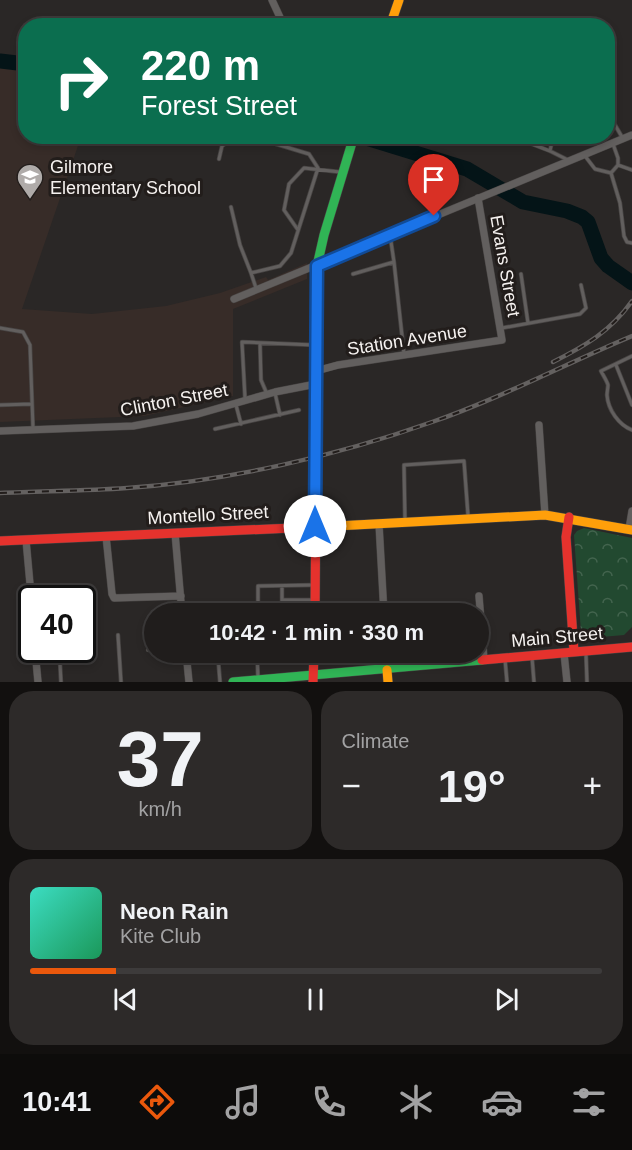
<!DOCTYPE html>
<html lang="en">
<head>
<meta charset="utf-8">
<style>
	:root { --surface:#201d1c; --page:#2d2a29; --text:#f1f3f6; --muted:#a2a2a3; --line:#3d3b3b; --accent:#ea580c }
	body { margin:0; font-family:Arial,sans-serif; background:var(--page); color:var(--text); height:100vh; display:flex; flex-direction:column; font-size:22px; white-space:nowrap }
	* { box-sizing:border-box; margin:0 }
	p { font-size:20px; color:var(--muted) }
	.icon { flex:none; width:33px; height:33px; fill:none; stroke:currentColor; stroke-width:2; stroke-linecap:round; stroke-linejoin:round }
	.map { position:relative; height:682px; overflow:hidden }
	.panel { display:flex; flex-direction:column; gap:9px; padding:9px; background:#12100f; flex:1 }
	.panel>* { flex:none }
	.top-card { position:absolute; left:18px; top:18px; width:597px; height:126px; border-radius:24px; box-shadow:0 3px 9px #0003,0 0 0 2px var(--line); background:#0b6e4f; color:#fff; overflow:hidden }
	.speed { position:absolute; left:18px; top:585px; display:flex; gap:12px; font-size:30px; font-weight:700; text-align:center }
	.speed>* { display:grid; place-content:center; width:78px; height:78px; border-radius:50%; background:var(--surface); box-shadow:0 3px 9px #0003,0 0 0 2px var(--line); line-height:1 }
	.speed .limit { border:3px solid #111; border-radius:9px; background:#fff; color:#111 }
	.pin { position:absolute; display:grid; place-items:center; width:51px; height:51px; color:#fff; margin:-62px -26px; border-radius:50% 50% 50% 0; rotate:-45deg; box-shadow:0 0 6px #0007 }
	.pin .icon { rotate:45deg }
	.me { position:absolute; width:66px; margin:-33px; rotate:0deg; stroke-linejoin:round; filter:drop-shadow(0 0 4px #0008) }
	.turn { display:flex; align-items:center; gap:21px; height:126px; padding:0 24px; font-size:27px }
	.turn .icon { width:78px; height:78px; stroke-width:2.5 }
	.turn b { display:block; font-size:42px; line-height:51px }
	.big { font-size:45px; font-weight:600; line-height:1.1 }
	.panel .card { flex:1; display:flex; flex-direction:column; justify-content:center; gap:9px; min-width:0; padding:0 21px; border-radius:24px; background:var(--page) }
	.panel .dial { align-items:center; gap:0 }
	.dial b { font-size:78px; line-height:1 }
	.song { display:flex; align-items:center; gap:18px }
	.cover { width:72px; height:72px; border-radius:9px; background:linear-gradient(135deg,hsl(170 70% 55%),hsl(150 70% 35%)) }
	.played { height:6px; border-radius:3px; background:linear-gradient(90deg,var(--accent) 15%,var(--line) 15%) }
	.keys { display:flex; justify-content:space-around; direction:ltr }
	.heat { display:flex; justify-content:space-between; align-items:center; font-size:33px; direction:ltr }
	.panel .tiles { flex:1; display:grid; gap:9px; grid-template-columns:1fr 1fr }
	.card:last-child { grid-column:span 2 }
	.trip { position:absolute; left:144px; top:603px; width:345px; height:60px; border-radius:30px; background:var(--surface); box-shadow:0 3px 9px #0003,0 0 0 2px var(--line); font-weight:600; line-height:60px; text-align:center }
	.tabs { display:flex; height:96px; justify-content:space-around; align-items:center; background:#0d0c0b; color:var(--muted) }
	.tabs .icon { width:42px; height:42px }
	.tabs .active { color:var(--accent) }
	.tabs b { font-size:27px; color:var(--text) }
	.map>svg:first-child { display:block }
</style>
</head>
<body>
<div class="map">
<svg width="632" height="682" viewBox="0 0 632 682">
	<defs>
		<pattern id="park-crowns" width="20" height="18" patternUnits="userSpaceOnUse" patternTransform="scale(1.5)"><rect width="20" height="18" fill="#224930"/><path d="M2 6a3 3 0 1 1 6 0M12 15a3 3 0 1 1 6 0" fill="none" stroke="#43644e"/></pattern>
	</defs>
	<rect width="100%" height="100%" fill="#2a2726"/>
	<path fill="#372c28" d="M0,65l25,2 1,69 55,1 -59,172 70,5 74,-8 54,-13 46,-16 2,3 39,-17v16l-74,30v87l-89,20 -144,6z"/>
	<path fill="url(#park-crowns)" d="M584,528l48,10v89l-8,8 -35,3 -5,-2 -3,-4 -7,-97 3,-4z"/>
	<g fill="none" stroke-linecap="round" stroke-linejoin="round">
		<path stroke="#041417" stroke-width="15" d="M0,61l26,3
			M360,136l107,33 56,33 44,9 15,6 6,5 13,36 7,8 24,17"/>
		<g stroke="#484544" stroke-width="4.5">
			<path id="lane" d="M608,113l14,24
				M511,136l39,15 18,9
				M550,151l3,-15
				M585,156l10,13 16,4 7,-8v-7l-5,-14
				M219,159l3,-13 13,-9h18l56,17 9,14 -27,85 -11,13 -29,7 5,15
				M618,165l14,5
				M611,173l9,30 4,33 3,6 5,1
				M231,207l9,38 11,28
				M298,230l-14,-20 5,-26 15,-16 36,4
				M390,235l4,27
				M353,274l41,-12 10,92
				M521,274l7,49
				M0,328l23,4 7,13 3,83
				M502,328l78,-14 6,-6 -5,-23
				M260,343l1,37 6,14
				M632,356l-31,15c2,4 6,10 7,14 0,2 -1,8 -1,10 1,15 12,30 25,35
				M616,365l16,40
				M275,393l5,22
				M245,398l-3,-56 72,3
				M0,405l32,-1
				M236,405l5,19
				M215,429l84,-19
				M405,521l-1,-56 60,-4 4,54
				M282,600h31
				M258,614v-28l55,-1
				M282,614v-28
				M118,635l3,47
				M52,650l1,7 7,6 1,19
				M148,650h6
				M197,652v6l21,-1 2,25
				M257,652l1,26
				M586,654l1,28
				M532,657l2,25
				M505,659l2,23"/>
		</g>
		<g stroke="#484544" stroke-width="8">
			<path id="street" d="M272,0l12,26
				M234,299l398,-164
				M316,371l22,-6 164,-25 -24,-142
				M539,425l6,90
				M0,431l133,-5 65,-12 77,-22 41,-8
				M379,524l5,90
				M629,529l3,-18
				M175,533l7,81
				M106,536l6,58 2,4 67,-2
				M26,540l6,66
				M479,596l5,63
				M35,650l3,32
				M186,652l3,30
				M386,652l1,18
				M564,653l3,29"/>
		</g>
		<g stroke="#484544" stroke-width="10">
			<path id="fast" d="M316,396l1,-130 7,-31 30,-99
				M233,682l249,-22"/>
		</g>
		<g stroke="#484544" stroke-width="10">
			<path id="slow" d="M390,26l9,-26
				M336,526l209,-11 87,15
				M387,670l1,12"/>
		</g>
		<g stroke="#484544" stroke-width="10">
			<path id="jam" d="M569,517l-3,20 8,115
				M0,541l336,-15
				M315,614l1,-127
				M482,660l150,-13
				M313,682l1,-30"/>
		</g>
		<use href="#lane" stroke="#625f5e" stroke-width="3"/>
		<use href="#street" stroke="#625f5e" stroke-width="7"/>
		<use href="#fast" stroke="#30b455" stroke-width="9"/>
		<use href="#slow" stroke="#ff9f0a" stroke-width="9"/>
		<use href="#jam" stroke="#e5322d" stroke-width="9"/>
		<g stroke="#646160" stroke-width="4.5">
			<path id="rail" d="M553,362c32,-16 58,-31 79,-61
				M0,493c42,-2 85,-2 127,-5 101,-7 209,-32 305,-66 69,-24 133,-58 200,-86"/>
		</g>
		<use href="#rail" stroke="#221d1b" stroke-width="2" stroke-dasharray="7" stroke-linecap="butt"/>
		<g stroke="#484544" stroke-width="10" stroke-linecap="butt">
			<path id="fast-bridge" d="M316,396v91"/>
		</g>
		<use href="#fast-bridge" stroke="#30b455" stroke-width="9"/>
	</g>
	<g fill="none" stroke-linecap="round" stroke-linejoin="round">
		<g stroke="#114b97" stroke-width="15">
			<path id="route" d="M315,526l2,-260 117,-50"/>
		</g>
		<use href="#route" stroke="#1a73e8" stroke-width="10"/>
	</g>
	<defs>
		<g id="school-pin" transform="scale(1.35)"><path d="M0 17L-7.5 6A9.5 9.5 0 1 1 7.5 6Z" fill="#afaba9" stroke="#221d1b"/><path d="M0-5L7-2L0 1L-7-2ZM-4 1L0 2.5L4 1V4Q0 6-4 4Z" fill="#fff"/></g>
	</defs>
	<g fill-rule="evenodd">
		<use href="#school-pin" x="30" y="177"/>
	</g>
	<g text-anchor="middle" stroke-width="6" stroke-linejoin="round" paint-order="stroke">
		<g font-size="18" fill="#f6f2f0" stroke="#221d1b" text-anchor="start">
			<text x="50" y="173">Gilmore<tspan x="50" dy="21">Elementary School</tspan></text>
		</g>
		<g font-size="18" fill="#f6f2f0" stroke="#221d1b">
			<text transform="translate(505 266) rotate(80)" y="6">Evans Street</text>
			<text transform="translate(407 340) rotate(-9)" y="6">Station Avenue</text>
			<text transform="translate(174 400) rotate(-11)" y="6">Clinton Street</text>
			<text transform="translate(208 515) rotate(-3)" y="6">Montello Street</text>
			<text transform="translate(557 637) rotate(-5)" y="6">Main Street</text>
		</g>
	</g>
</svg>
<div class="speed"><div class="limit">40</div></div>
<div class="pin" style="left:434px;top:216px;background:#d93025"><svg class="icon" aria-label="arrive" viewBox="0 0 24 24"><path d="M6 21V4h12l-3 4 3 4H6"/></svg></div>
<svg class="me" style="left:315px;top:526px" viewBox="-20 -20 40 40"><circle r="19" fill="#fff"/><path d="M0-13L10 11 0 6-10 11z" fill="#1a73e8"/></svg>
<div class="trip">10:42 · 1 min · 330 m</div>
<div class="top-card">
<div class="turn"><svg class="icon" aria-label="right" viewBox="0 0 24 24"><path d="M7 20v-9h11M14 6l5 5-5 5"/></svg><div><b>220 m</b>Forest Street</div></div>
</div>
</div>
<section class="panel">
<div class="tiles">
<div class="card dial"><b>37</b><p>km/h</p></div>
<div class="card"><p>Climate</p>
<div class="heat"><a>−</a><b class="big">19°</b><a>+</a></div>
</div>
<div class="card">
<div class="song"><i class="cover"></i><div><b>Neon Rain</b><p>Kite Club</p></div></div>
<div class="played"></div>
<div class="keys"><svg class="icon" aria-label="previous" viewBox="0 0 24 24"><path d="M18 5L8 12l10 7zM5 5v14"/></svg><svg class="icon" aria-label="pause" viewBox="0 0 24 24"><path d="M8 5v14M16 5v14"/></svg><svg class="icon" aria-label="next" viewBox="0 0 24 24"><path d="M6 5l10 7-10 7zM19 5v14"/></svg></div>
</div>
</div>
</section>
<nav class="tabs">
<b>10:41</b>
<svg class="icon active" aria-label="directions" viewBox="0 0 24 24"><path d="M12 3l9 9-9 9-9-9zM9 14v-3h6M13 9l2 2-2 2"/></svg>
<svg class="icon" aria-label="music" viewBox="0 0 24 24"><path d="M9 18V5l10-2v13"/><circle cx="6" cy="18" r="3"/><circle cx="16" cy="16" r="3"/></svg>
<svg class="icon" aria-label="phone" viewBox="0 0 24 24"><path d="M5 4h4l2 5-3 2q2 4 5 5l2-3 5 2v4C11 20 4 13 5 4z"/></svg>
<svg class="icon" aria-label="climate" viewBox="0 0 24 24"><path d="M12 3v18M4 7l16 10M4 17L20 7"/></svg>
<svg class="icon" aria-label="car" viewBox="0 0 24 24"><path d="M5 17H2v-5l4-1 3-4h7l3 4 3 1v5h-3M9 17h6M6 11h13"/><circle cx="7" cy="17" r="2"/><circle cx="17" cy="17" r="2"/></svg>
<svg class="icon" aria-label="filters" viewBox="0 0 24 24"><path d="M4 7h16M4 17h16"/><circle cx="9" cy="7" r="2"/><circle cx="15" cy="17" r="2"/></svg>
</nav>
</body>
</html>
